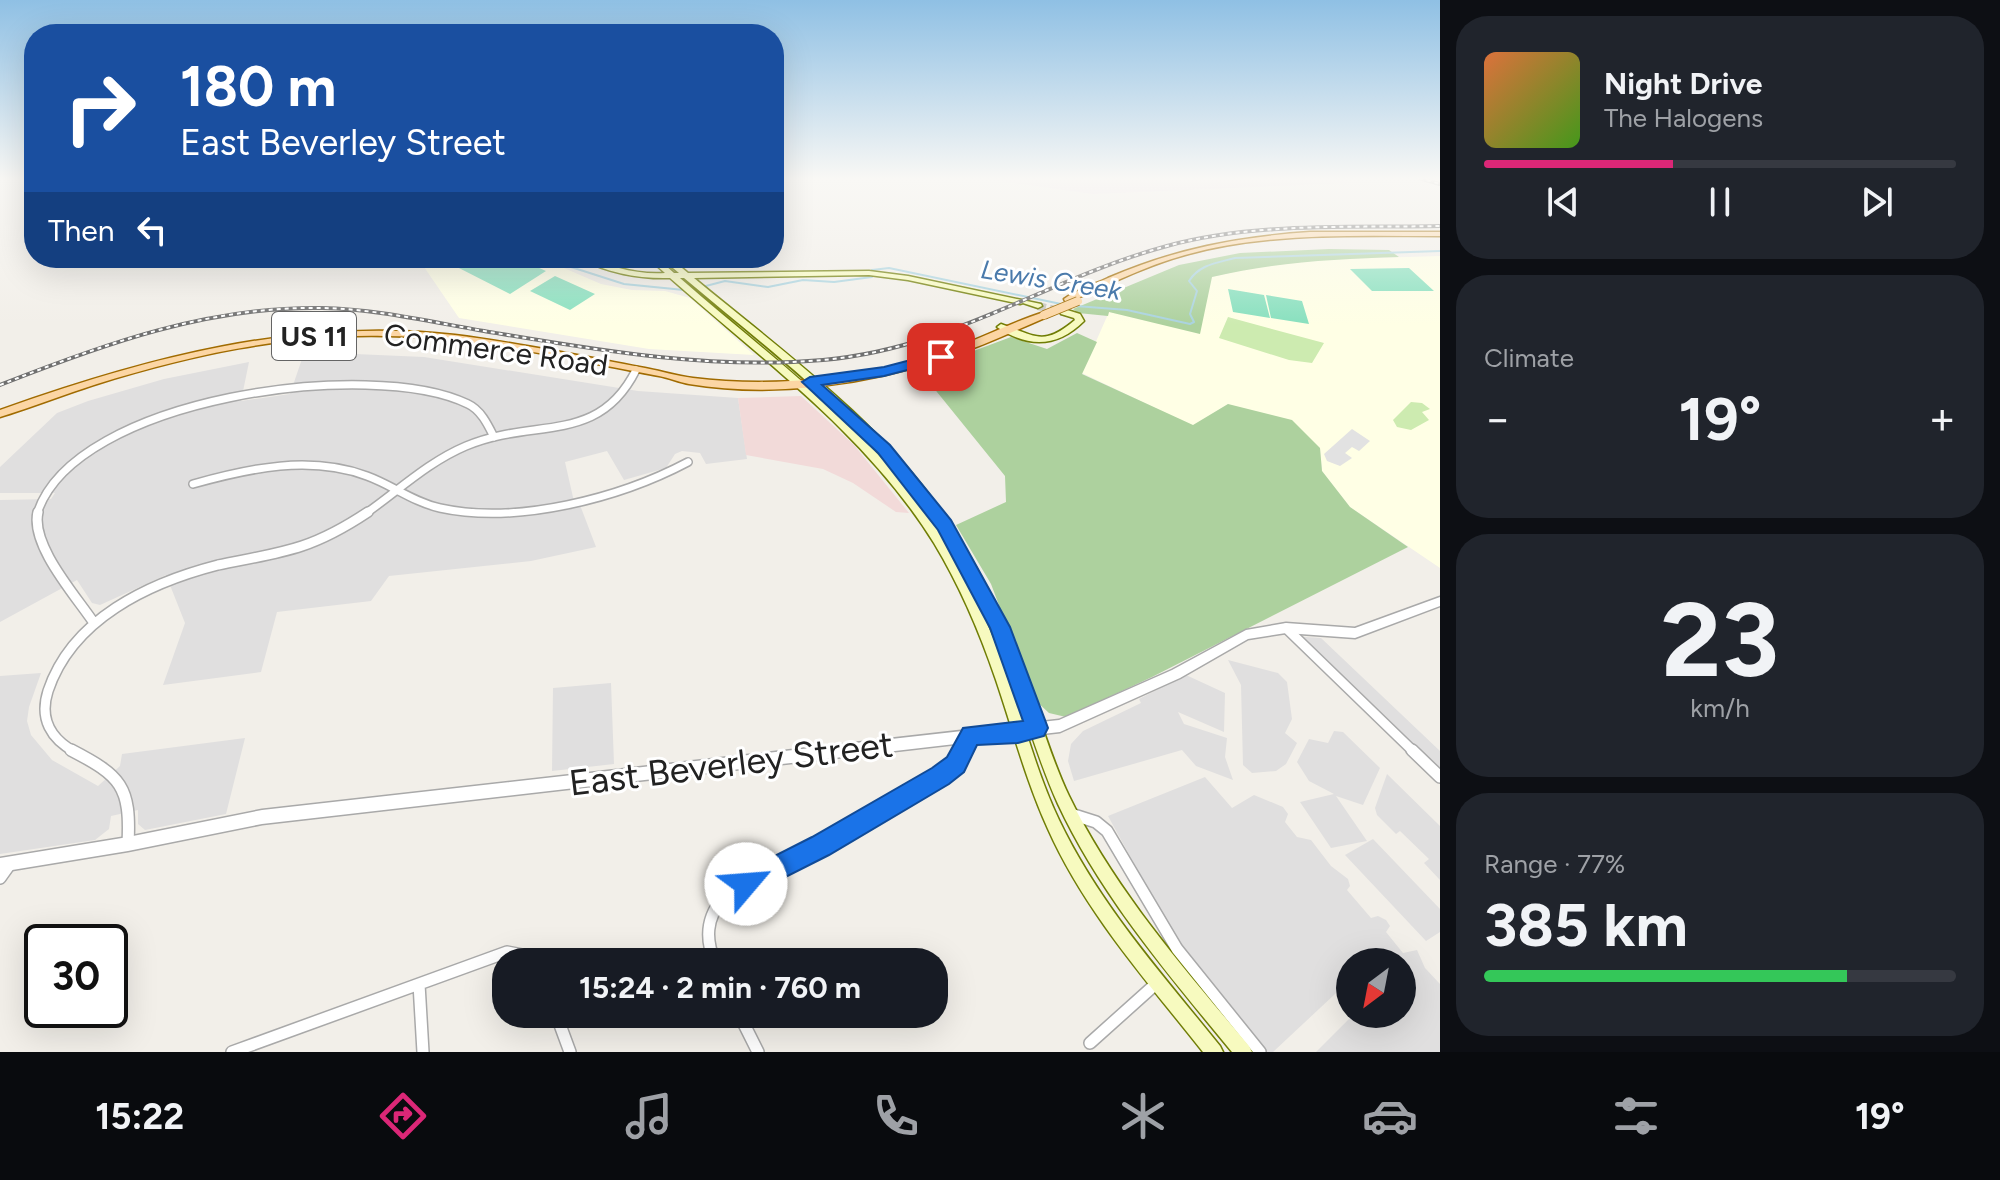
<!DOCTYPE html>
<html lang="en">
<head>
<meta charset="utf-8">
<style>
	:root { --surface:#171b24; --page:#20242c; --text:#f1f3f6; --muted:#9ea1a6; --line:#363941; --accent:#db2777 }
	body { margin:0; font-family:Figtree,sans-serif; background:var(--page); color:var(--text); height:100vh; display:flex; flex-direction:column; font-size:30px; white-space:nowrap }
	* { box-sizing:border-box; margin:0 }
	p { font-size:26px; color:var(--muted) }
	.icon { flex:none; width:44px; height:44px; fill:none; stroke:currentColor; stroke-width:2; stroke-linecap:round; stroke-linejoin:round }
	.map { position:relative; flex:1; overflow:hidden }
	.details { display:flex; flex-direction:column; gap:16px; padding:16px; background:#0d0f14; width:560px }
	.details>* { flex:none }
	.top-card { position:absolute; left:24px; top:24px; width:760px; height:244px; border-radius:32px; box-shadow:0 8px 32px #0002; background:#1a4fa0; color:#fff; overflow:hidden }
	.needle { width:52px; rotate:212deg }
	.controls { position:absolute; left:1336px; top:948px; display:grid; gap:16px }
	.controls a { display:grid; place-items:center; width:80px; height:80px; border-radius:50%; background:var(--surface); box-shadow:0 8px 32px #0002; font-size:40px }
	.speed { position:absolute; left:24px; top:924px; display:flex; gap:16px; font-size:40px; font-weight:700; text-align:center }
	.speed>* { display:grid; place-content:center; width:104px; height:104px; border-radius:50%; background:var(--surface); box-shadow:0 8px 32px #0002; line-height:1 }
	.speed .limit { border:4px solid #111; border-radius:12px; background:#fff; color:#111 }
	.pin { position:absolute; display:grid; place-items:center; width:68px; height:68px; color:#fff; margin:-34px; border-radius:16px; box-shadow:0 4px 12px #0006 }
	.me { position:absolute; width:88px; margin:-44px; rotate:63deg; stroke-linejoin:round; filter:drop-shadow(0 0 6px #0008) }
	.turn { display:flex; align-items:center; gap:28px; height:168px; padding:0 24px; font-size:36px }
	.turn .icon { width:104px; height:104px; stroke-width:2.5 }
	.turn b { display:block; font-size:56px; line-height:68px }
	.then { display:flex; align-items:center; height:76px; padding:0 24px; background:#0003; gap:16px; font-size:30px }
	.big { font-size:60px; font-weight:700; line-height:1.1 }
	.details .widget { flex:1; display:flex; flex-direction:column; justify-content:center; gap:12px; min-width:0; padding:0 28px; border-radius:32px; background:var(--page) }
	.details .dial { align-items:center; gap:0 }
	.dial b { font-size:104px; line-height:1 }
	.song { display:flex; align-items:center; gap:24px }
	.cover { width:96px; height:96px; border-radius:12px; background:linear-gradient(135deg,hsl(20 70% 55%),hsl(100 70% 35%)) }
	.played { height:8px; border-radius:4px; background:linear-gradient(90deg,var(--accent) 40%,var(--line) 40%) }
	.keys { display:flex; justify-content:space-around; direction:ltr }
	.heat { display:flex; justify-content:space-between; align-items:center; font-size:44px; direction:ltr }
	.charge { height:12px; border-radius:6px; background:linear-gradient(90deg,#34c759 77%,var(--line) 0) }
	.trip { position:absolute; left:492px; top:948px; width:456px; height:80px; border-radius:32px; background:var(--surface); box-shadow:0 8px 32px #0002; font-weight:700; line-height:80px; text-align:center }
	.dock { display:flex; height:128px; justify-content:space-around; align-items:center; background:#090b0e; color:var(--muted) }
	.dock .icon { width:56px; height:56px }
	.dock .selected { color:var(--accent) }
	.dock b { font-size:36px; color:var(--text) }
	main { display:flex; flex:1; min-height:0 }
	.map>svg:first-child { display:block }
</style>
</head>
<body>
<main>
<div class="map">
<svg width="1440" height="1052" viewBox="0 0 1440 1052">
	<rect width="100%" height="100%" fill="#f2efe9"/>
	<path fill="#e0dfdf" d="M355,354l69,3 214,34 100,7 9,61 -41,5 -6,-11 -18,-2 -7,3 -9,14 -42,12 -17,-29 -42,11 10,44 5,-1 16,42 -65,14 -142,15 -18,25 -94,11 -16,60 -98,13 22,-62 -19,-48 -66,30 -8,-2 -15,-23 -77,42v-122l51,-1 4,-6h-55v-26l57,-54 31,-12 76,-22 85,-17 -8,39 49,-7 13,-38z
		M1292,636l29,2 119,113v27z
		M1228,660l50,13 9,9 5,37 -7,14 12,10 -11,21 -10,7 -24,2 -9,-8 -2,-80z
		M41,673l-12,34 -2,14 4,14 21,25 46,26 22,-20 2,-12 123,-16 -19,76 -81,16 -7,-6v-14l-27,6 -2,13 -14,11 -95,14v-178z
		M1186,675l39,18 -1,39 -46,-20 6,12 43,14 -2,19 8,23 -37,-14 -14,-16 -108,31 -6,-20 3,-17 12,-13 58,-28 -2,-4z
		M611,683l3,81 -62,7 1,-83z
		M1334,731l9,1 37,36 -17,37 -27,-9 31,45 -36,7 -31,-46 34,-8 -25,-13 -12,-19 12,-23 19,4z
		M1387,774l53,52v54l-16,-17 5,-4 -29,-28 -4,3 -19,-19 -2,-7z
		M1205,777l27,31 22,-13 29,12 5,7 -3,8 12,15 14,3 20,26 17,13 2,7 -3,4 24,28 7,-2 8,4 4,6 -4,6 17,21 14,-3 8,18 15,16v68h-124l38,-38h48v-52h-52v18l-77,72h-10l-75,-90 -80,-146z
		M1373,839l67,70v23l-14,9 -81,-86z"/>
	<path fill="#f2dad9" d="M801,396l53,49 55,68 -13,-1 -43,-29 -30,-14 -77,-14 -8,-57z"/>
	<path fill="#ebdbe8" d="M978,178h354l16,5 -255,11z"/>
	<path fill="#ffffe5" d="M1440,256v312l-90,-61 -28,-36 -2,-23 -92,-44 -35,22 -111,-53 27,-61 103,-35 51,-12 45,-5z
		M434,258h122l-6,4 51,22 31,6 33,1 25,7 64,57 -105,-6 -190,-31 -37,-54z"/>
	<path fill="#cdebb0" d="M1228,317l96,26 -12,20 -23,-3 -70,-22z
		M1411,402l11,1 8,6 -8,3 7,8 -18,10 -14,-3 -4,-7z"/>
	<path fill="#add19e" d="M1329,249l60,1 10,7c-64,2 -124,5 -187,20l-12,57 -91,-22 -1,4 -30,-3 -5,-4 106,-44 61,-12z
		M1077,333l20,9 -15,32 111,51 35,-21 64,16 28,28 2,23 28,36 58,40 -256,130 -86,40 -17,-4 -14,-13 -44,-116 -35,-59 50,-23 -1,-26 -85,-105 91,-34 36,12z"/>
	<path fill="#88e0be" d="M469,258h48l29,13 -36,23 -55,-28z
		M1409,268l25,23h-62l-22,-22z
		M555,276l40,18 -25,16 -40,-19z
		M1228,289l36,6 6,23 -37,-6z
		M1266,295l36,6 7,23 -38,-6z"/>
	<path fill="#e2e2e2" d="M1352,429l18,12 -11,10 -7,-4 -7,6 7,5 -12,8 -13,-5 -3,-7z"/>
	<g fill="none" stroke-linecap="round" stroke-linejoin="round">
		<path stroke="#aad3df" stroke-width="2" d="M567,258l4,9 53,17 60,6
			M702,287l23,-6 43,6 35,-7 31,2 38,-5v-7l17,-2 172,36
			M1076,306l51,4 63,14 4,-2 -4,-8 7,-23 -8,-10c11,-17 28,-18 46,-23l205,-7"/>
		<path stroke="#c8c6c1" stroke-width="8" stroke-dasharray="8 4" stroke-linecap="butt" d="M1038,306l26,6"/>
		<g stroke="#a9a9a9" stroke-width="10">
			<path id="minor-far2" d="M193,484c57,-16 117,-29 174,-8 25,9 46,26 73,32 77,17 180,-10 248,-46
				M37,514c36,-117 336,-157 431,-110 13,6 20,21 26,33
				M365,514c33,-23 63,-52 101,-68 68,-29 132,0 170,-76"/>
		</g>
		<g stroke="#a9a9a9" stroke-width="12">
			<path id="minor-far1" d="M38,512c-8,33 38,84 56,111
				M1286,628l128,124
				M75,752c-24,-13 -36,-33 -27,-61 24,-72 100,-108 170,-126 28,-6 57,-10 84,-19 24,-8 45,-20 66,-34
				M963,752l8,-17"/>
		</g>
		<g stroke="#a9a9a9" stroke-width="14">
			<path id="minor" d="M71,750c50,26 60,36 57,94
				M1412,750l28,27
				M1074,815l22,7 11,9 70,118 83,103
				M0,878l10,-14
				M715,962c-10,-23 -9,-43 7,-63l218,-123 16,-11 8,-15
				M419,984l4,68
				M556,1014l14,38
				M739,1014l19,38
				M1090,1043l68,-61
				M232,1052l275,-100 26,5 5,5"/>
		</g>
		<g stroke="#a9a9a9" stroke-width="3">
			<path id="tertiary" d="M1440,597v9l-85,32 -69,-5 -38,6 -68,39 -120,54 -798,92 -134,27 -128,21v-14l128,-21 134,-27 797,-90 113,-50 74,-40 40,-7 69,5z"/>
		</g>
		<g stroke="#707d05" stroke-width="3">
			<path id="secondary" d="M580,258c14,0 25,6 39,10 14,4 31,6 46,5l-17,-15h9l17,15h5l-18,-15h9l18,15 181,-2 39,5 133,28 1,2 -4,2 -15,-5 -3,1 -112,-24 -39,-5 -175,3c88,73 189,145 253,242 30,45 55,94 74,145 16,43 28,89 48,131 45,93 114,171 180,250l3,6h-20c-64,-78 -131,-156 -174,-248 -20,-44 -33,-91 -49,-136 -18,-51 -41,-102 -72,-147 -68,-96 -164,-168 -253,-243h-4c89,78 188,148 255,248 32,48 56,102 75,157 16,46 28,93 49,137 40,84 103,154 161,226l3,6h-20c-56,-71 -118,-140 -155,-223 -22,-48 -35,-99 -52,-149 -16,-47 -36,-94 -62,-137 -67,-108 -170,-182 -264,-265 -30,1 -64,-5 -90,-20z
				M1064,309l16,5 4,7c-27,27 -56,27 -87,6l4,-3c35,12 42,23 74,-4l-1,-2 -13,-4 -1,-2z"/>
		</g>
		<g stroke="#a06b00" stroke-width="3">
			<path id="primary" d="M1310,232h130v4c-85,0 -173,-4 -255,19 -40,11 -77,30 -114,46h-6l-1,-2c12,-9 29,-14 44,-21 67,-29 129,-41 202,-46z
				M1044,312l5,3 -2,2c-33,14 -66,30 -101,41 -80,27 -173,40 -257,26 -10,-2 -20,-6 -30,-8 -91,-17 -183,-39 -275,-40 -98,-2 -194,19 -287,48 -32,10 -64,23 -97,33v-7c146,-52 298,-93 455,-75 64,8 127,21 190,33 16,3 32,8 48,10 41,5 84,5 126,1 46,-4 92,-14 135,-31 30,-11 59,-26 90,-36z"/>
		</g>
		<use href="#minor-far2" stroke="#fff" stroke-width="7"/>
		<use href="#minor-far1" stroke="#fff" stroke-width="9"/>
		<use href="#minor" stroke="#fff" stroke-width="11"/>
		<use href="#tertiary" fill="#fff" fill-rule="evenodd"/>
		<use href="#secondary" fill="#f7fabf" fill-rule="evenodd"/>
		<use href="#primary" fill="#fcd6a4" fill-rule="evenodd"/>
		<g stroke="#707070" stroke-width="4">
			<path id="rail" d="M1419,178l21,6
				M0,385c104,-41 209,-79 322,-77 55,1 109,14 162,23 113,19 225,39 339,29 132,-12 222,-81 344,-114 88,-24 182,-18 273,-20"/>
		</g>
		<use href="#rail" stroke="#fff" stroke-width="2" stroke-dasharray="4" stroke-linecap="butt"/>
		<g stroke="#a06b00" stroke-width="10" stroke-linecap="butt">
			<path id="primary-bridge" d="M1044,315l34,-14"/>
		</g>
		<use href="#primary-bridge" stroke="#fcd6a4" stroke-width="8"/>
	</g>
	<linearGradient id="sky" x2="0" y2="1"><stop stop-color="#8fc0e4"/><stop offset="0.55" stop-color="#f9f8f5"/><stop offset="1" stop-color="#f9f8f5" stop-opacity="0"/></linearGradient>
	<rect width="1440" height="325" fill="url(#sky)"/>
	<path fill="#1a73e8" stroke="#114b97" stroke-width="2" d="M941,352l8,5 -2,3 -63,16 -62,9 68,60 61,75 59,107 38,101 -4,8 -26,7 -41,2 -13,27 -15,12 -120,71 -83,42 -9,-4 -4,-9 4,-9 75,-38 120,-69 15,-11 16,-29 60,-7 -33,-93 -52,-98 -60,-77 -76,-71 8,-5 74,-10z"/>
	<g text-anchor="middle" stroke-width="6" stroke-linejoin="round" paint-order="stroke">
		<g font-size="26" font-style="italic" fill="#4a7aab" stroke="#fff">
			<text transform="translate(1051 280) rotate(9)" y="9">Lewis Creek</text>
		</g>
		<rect fill="#fff" stroke="#646464" stroke-width="2" x="272" y="312" width="84" height="48" rx="6"/>
		<g font-size="28" font-weight="bold" fill="#222">
			<text x="314" y="346">US 11</text>
		</g>
		<g font-size="30" fill="#222" stroke="#fff">
			<text transform="translate(496 350) rotate(8)" y="10">Commerce Road</text>
		</g>
		<g font-size="36" fill="#222" stroke="#fff">
			<text transform="translate(731 763) rotate(-7)" y="13">East Beverley Street</text>
		</g>
	</g>
</svg>
<div class="controls">
<a><svg class="needle" viewBox="-14 -14 28 28"><path d="M0-13l5 13h-10z" fill="#e53935"/><path d="M0 13l5-13h-10z" fill="#9ea1a6"/></svg></a>
</div>
<div class="speed"><div class="limit">30</div></div>
<div class="pin" style="left:941px;top:357px;background:#d93025"><svg class="icon" aria-label="arrive" viewBox="0 0 24 24"><path d="M6 21V4h12l-3 4 3 4H6"/></svg></div>
<svg class="me" style="left:746px;top:884px" viewBox="-20 -20 40 40"><circle r="19" fill="#fff"/><path d="M0-13L10 11 0 6-10 11z" fill="#1a73e8"/></svg>
<div class="trip">15:24 · 2 min · 760 m</div>
<div class="top-card">
<div class="turn"><svg class="icon" aria-label="right" viewBox="0 0 24 24"><path d="M7 20v-9h11M14 6l5 5-5 5"/></svg><div><b>180 m</b>East Beverley Street</div></div>
<div class="then">Then<svg class="icon" aria-label="left" viewBox="0 0 24 24"><path d="M17 20v-9H6M10 6l-5 5 5 5"/></svg></div>
</div>
</div>
<section class="details">
<div class="widget">
<div class="song"><i class="cover"></i><div><b>Night Drive</b><p>The Halogens</p></div></div>
<div class="played"></div>
<div class="keys"><svg class="icon" aria-label="previous" viewBox="0 0 24 24"><path d="M18 5L8 12l10 7zM5 5v14"/></svg><svg class="icon" aria-label="pause" viewBox="0 0 24 24"><path d="M8 5v14M16 5v14"/></svg><svg class="icon" aria-label="next" viewBox="0 0 24 24"><path d="M6 5l10 7-10 7zM19 5v14"/></svg></div>
</div>
<div class="widget"><p>Climate</p>
<div class="heat"><a>−</a><b class="big">19°</b><a>+</a></div>
</div>
<div class="widget dial"><b>23</b><p>km/h</p></div>
<div class="widget"><p>Range · 77%</p><b class="big">385 km</b><div class="charge"></div></div>
</section>
</main>
<nav class="dock">
<b>15:22</b>
<svg class="icon selected" aria-label="directions" viewBox="0 0 24 24"><path d="M12 3l9 9-9 9-9-9zM9 14v-3h6M13 9l2 2-2 2"/></svg>
<svg class="icon" aria-label="music" viewBox="0 0 24 24"><path d="M9 18V5l10-2v13"/><circle cx="6" cy="18" r="3"/><circle cx="16" cy="16" r="3"/></svg>
<svg class="icon" aria-label="phone" viewBox="0 0 24 24"><path d="M5 4h4l2 5-3 2q2 4 5 5l2-3 5 2v4C11 20 4 13 5 4z"/></svg>
<svg class="icon" aria-label="climate" viewBox="0 0 24 24"><path d="M12 3v18M4 7l16 10M4 17L20 7"/></svg>
<svg class="icon" aria-label="car" viewBox="0 0 24 24"><path d="M5 17H2v-5l4-1 3-4h7l3 4 3 1v5h-3M9 17h6M6 11h13"/><circle cx="7" cy="17" r="2"/><circle cx="17" cy="17" r="2"/></svg>
<svg class="icon" aria-label="filters" viewBox="0 0 24 24"><path d="M4 7h16M4 17h16"/><circle cx="9" cy="7" r="2"/><circle cx="15" cy="17" r="2"/></svg>
<b>19°</b>
</nav>
</body>
</html>
